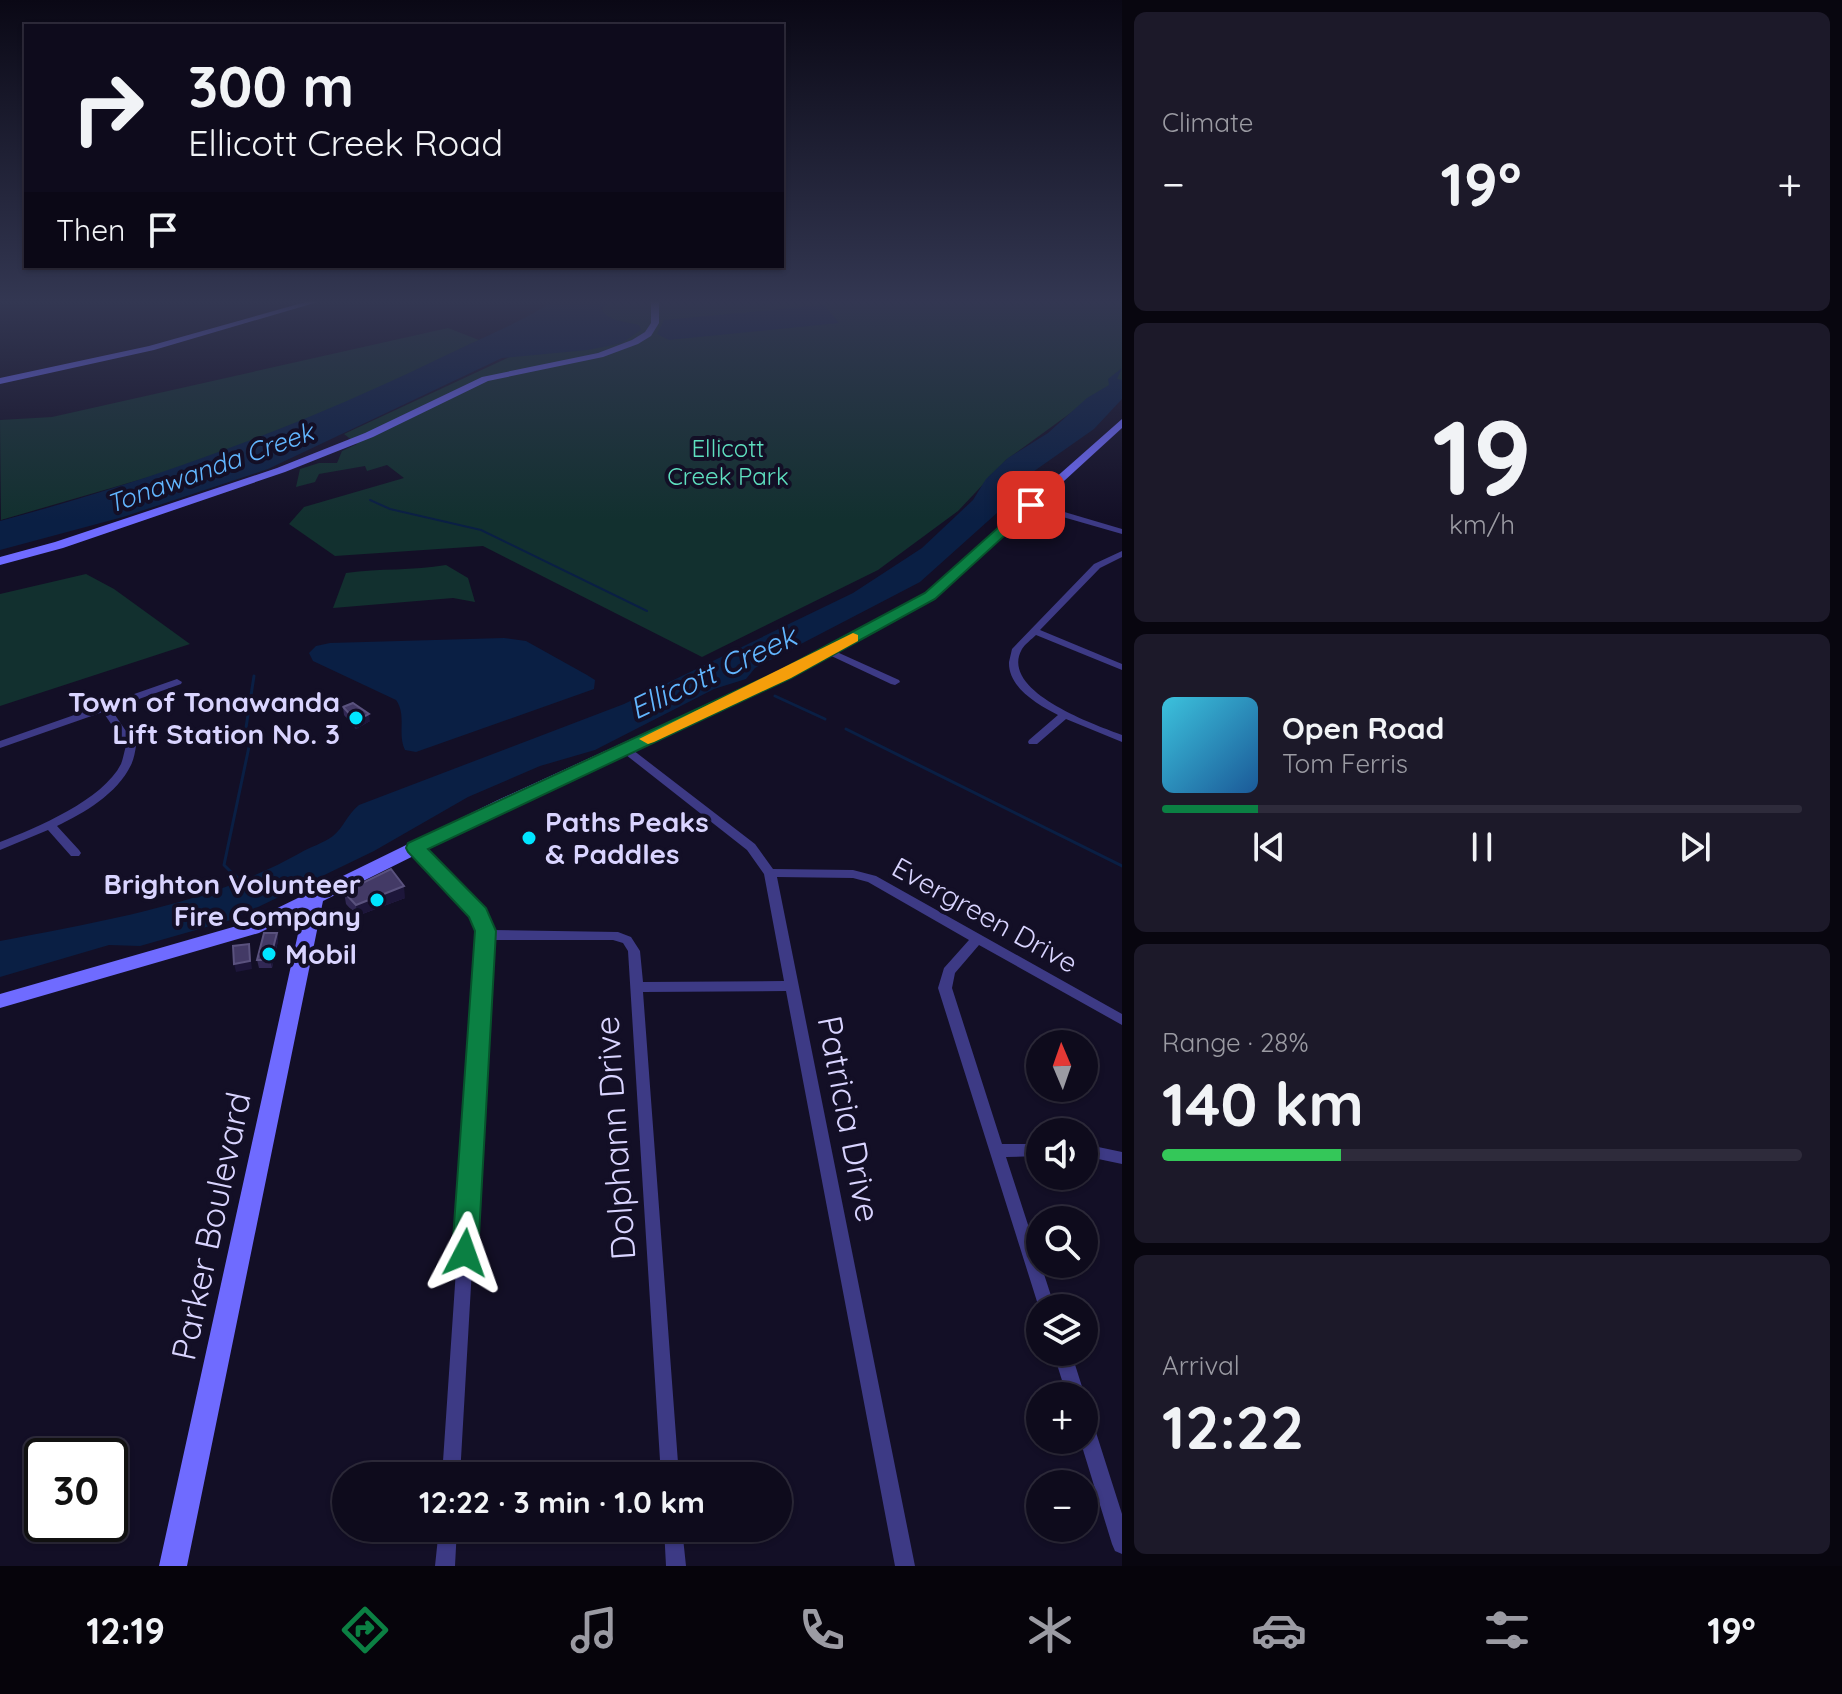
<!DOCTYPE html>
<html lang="en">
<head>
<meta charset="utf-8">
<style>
	:root { --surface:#0e0b1c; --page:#1c1929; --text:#f1f3f6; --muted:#9b9ba3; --line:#2e2b3b; --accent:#0b8043 }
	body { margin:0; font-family:Quicksand,sans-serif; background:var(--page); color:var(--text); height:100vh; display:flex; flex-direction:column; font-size:30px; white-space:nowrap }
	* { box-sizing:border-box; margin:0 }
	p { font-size:26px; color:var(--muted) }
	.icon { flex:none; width:44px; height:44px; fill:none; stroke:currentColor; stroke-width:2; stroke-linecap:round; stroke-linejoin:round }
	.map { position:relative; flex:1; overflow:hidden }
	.details { display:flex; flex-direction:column; gap:12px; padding:12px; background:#08060f; width:720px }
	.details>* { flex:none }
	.banner { position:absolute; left:24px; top:24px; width:760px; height:244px; border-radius:0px; box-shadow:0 2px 6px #0004,0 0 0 2px var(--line); background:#0e0b1c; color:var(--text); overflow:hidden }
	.needle { width:52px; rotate:358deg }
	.fabs { position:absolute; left:1026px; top:1030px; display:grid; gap:16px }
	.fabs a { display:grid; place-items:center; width:72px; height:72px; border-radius:50%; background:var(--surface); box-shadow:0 2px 6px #0004,0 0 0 2px var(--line); font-size:40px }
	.speed { position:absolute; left:24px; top:1438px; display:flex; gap:16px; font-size:40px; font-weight:700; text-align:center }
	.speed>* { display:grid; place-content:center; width:104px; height:104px; border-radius:50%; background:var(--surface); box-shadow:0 2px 6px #0004,0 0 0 2px var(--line); line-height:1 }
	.speed .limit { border:4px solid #111; border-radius:12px; background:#fff; color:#111 }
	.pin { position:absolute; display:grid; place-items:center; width:68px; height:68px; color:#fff; margin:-34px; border-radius:16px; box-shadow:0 4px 12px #0006 }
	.me { position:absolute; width:88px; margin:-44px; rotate:4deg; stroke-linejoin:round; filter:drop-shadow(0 0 6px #0008) }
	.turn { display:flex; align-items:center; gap:28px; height:168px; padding:0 32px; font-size:36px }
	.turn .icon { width:104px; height:104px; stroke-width:2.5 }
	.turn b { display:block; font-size:56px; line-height:68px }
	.then { display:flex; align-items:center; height:76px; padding:0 32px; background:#0003; gap:16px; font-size:30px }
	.big { font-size:60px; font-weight:800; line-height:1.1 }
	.details .tile { flex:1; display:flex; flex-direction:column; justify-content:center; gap:12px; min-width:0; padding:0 28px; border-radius:12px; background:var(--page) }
	.details .dial { align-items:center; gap:0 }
	.dial b { font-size:104px; line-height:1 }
	.song { display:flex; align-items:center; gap:24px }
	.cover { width:96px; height:96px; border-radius:12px; background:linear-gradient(135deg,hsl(190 70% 55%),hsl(210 70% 35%)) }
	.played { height:8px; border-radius:4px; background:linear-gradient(90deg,var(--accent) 15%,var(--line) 15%) }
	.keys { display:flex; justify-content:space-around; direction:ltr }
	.heat { display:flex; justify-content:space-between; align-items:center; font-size:44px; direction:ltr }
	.charge { height:12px; border-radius:6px; background:linear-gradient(90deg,#34c759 28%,var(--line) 0) }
	.trip { position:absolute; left:332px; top:1462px; width:460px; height:80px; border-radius:40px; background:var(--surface); box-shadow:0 2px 6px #0004,0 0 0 2px var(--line); font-weight:800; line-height:80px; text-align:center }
	.tab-bar { display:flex; height:128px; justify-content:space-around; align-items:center; background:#06040b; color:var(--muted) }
	.tab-bar .icon { width:56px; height:56px }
	.tab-bar .active { color:var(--accent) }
	.tab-bar b { font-size:36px; color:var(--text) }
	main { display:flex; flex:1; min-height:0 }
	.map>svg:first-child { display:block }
</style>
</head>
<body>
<main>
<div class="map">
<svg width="1122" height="1566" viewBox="0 0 1122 1566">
	<rect width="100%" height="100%" fill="#130f26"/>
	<path fill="#12302f" d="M609,301h513v85l-35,15 -81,59 -48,51 -80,59 -176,87 -219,-111 -148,10 -46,-32 15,-17 100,-29 -17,-13 -20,6 -2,-5 -46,8 -4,8 -19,5 4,-18 19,-6h18l5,-12 15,-7 -13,-10 258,-120 1,-10z
		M448,328l31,12 -125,60 -167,66 -186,54 -1,-100 52,-3z
		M446,565l22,13 7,24 -22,-4 -120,10 13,-35c34,-5 67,-2 100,-8z
		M86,574l28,15 76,55 -190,62v-112z"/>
	<path fill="#0a1f44" d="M554,301h55l-8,8c8,13 24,12 38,16l2,5 -19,13 -34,7 -86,8 -234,111 -145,48 -123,33v-29c150,-40 293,-92 434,-160 40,-20 82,-36 120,-60z
		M824,305l15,18 -170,17 -12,-6 7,-14z
		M1122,368l-5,11 5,1v19l-28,30 -74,52 -13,23 -87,78 -165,86 -9,11 -32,10 -119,61 -55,16 -72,31 -94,54 -143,69 -91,26 -31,-1 -109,32v-36c102,-20 209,-37 300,-88 10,-6 24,-10 33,-17 11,-9 13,-20 26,-31l265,-101 229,-111 69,-45 51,-48 13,-21 22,-21 40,-25 39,-35 22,-13 -1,-6z
		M504,638l22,3 61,34 8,5 -1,9 -178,63 -11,-2c-8,-16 2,-35 -9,-50l-83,-39 -4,-8 7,-7 14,-3z"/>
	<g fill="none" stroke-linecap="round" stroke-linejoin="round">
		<path stroke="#0a1f44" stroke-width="2" d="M370,500l20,9 91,21 166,81"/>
		<path stroke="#0a1f44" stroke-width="3" d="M775,696l50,23
			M846,729l276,137
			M235,876l-11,-11 26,-123 -5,-8 9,-58"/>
		<path stroke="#0a1f44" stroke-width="4" d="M233,874l7,7"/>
		<path fill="#3d3a85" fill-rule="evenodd" d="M1028,503h6l88,26v5l-94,-27z
			M1122,551v6l-22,11 -60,62 82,34v6l-86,-35c-4,4 -11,9 -14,14 -24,42 73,76 100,86v7l-56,-23 -29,25h-8l-1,-2 1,-2 29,-25c-19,-10 -50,-27 -49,-53 1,-4 2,-9 3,-13l82,-85z
			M828,648l71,32 1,2 -5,3 -4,-1 -66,-31 -2,-2z
			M177,679l5,3 -1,2 -70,25 25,37c-1,6 -2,13 -5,19 -14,29 -47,48 -74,61l22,24 2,3 -2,3h-8l-23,-26 -48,20v-8c36,-14 103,-42 121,-78 2,-5 3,-12 5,-18l-23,-34 -103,36v-7z
			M625,746l4,1 126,97 18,25 80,1 23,6 246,138v11l-143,-80 -24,28 -3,15 50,156h38v12l-34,1 49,151h-15v3l-102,-323 6,-20 25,-28 -101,-58 -15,-4 -76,-1 138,689h-20l-109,-575 -143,1 36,484h-18l-33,-525 -5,-8 -10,-3h-122l-31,536h-18l37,-545 -6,-16 -62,-64 -2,-3 2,-3h8l63,65 9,20 127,2 13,5 9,14 3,31 141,-1 -20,-107 -17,-24 -126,-99 -1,-2z
			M1084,1144l38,8v12l-38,-8z
			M1053,1352h18l14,44 -1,2v-2h-17z
			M1084,1414l6,3 3,6 29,91v40l-7,-3 -3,-7 -32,-104h4z
			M439,1528h18l-2,38h-20z
			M664,1528h18l4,38h-20z"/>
		<path fill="#6f6bff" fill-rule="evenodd" d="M309,301h12l-167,49 -154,34v-6l149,-32z
			M651,301h8v22l-8,13 -13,8 -35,13 -115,24 -115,56 -88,35 -222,76 -63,17v-8l55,-15 222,-74 88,-35 117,-56 116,-24 34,-13 13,-8 6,-9z
			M1122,419v9l-187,171 -145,78 -280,131 -187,93 -136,665h-28l144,-655 -44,22 -259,75v-14l247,-71 251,-123 282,-129 145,-78z"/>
	</g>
	<path fill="#312854" d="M343,707l27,14 -14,8 -12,-14z
		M344,892l61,6 -48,18 -11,-12z
		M277,933l1,8 -6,27h-13l-2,-8z"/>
	<path fill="#1d163a" d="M369,714l1,7 -14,8v-8z
		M404,886l1,12 -48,18 -1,-11z
		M277,933l1,8 -6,27 -2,-8z
		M249,944l3,25 -16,3 -2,-8z"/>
	<path fill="#433a66" stroke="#5a527e" stroke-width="2" d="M353,703l16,11 -13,7 -13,-14z
		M391,869l13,17 -48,19 -12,-13z
		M264,933h13l-7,27h-13z
		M249,944l1,17 -16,3 -1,-18z"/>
	<linearGradient id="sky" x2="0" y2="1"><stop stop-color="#0a0815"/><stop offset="0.58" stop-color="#333752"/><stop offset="1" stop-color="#333752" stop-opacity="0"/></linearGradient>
	<rect width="1122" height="520" fill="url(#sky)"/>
	<path fill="#0b8043" stroke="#07532c" stroke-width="2" d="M1027,502l11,3 -103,94 -144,79 -363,171 58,59 10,23 -18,322 -4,9 -9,3 -10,-3 -3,-9 23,-322 -6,-14 -61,-65 -2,-4 2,-5 371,-172 146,-78z"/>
	<path fill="#f59e0b" d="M853,633l5,2v6l-67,37 -137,64 -6,2 -9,-5z"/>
	<g fill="#00e5ff" stroke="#130f26" stroke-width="3">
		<circle cx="356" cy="718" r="8"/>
		<circle cx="529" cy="838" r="8"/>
		<circle cx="377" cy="900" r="8"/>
		<circle cx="269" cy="954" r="8"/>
	</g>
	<g text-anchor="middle" stroke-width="8" stroke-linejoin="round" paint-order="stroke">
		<g font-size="24" fill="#5fe0c0" stroke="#130f26">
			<text x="728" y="457">Ellicott<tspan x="728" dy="28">Creek Park</tspan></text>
		</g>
		<g font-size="26" font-style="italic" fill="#62b6ff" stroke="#130f26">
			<text transform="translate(210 468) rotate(-20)" y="9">Tonawanda Creek</text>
		</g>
		<g font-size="28" font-weight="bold" fill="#d9d4ff" stroke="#130f26" text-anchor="end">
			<text x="340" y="712">Town of Tonawanda<tspan x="340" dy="32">Lift Station No. 3</tspan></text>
			<text x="545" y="832" text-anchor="start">Paths Peaks<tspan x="545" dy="32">&amp; Paddles</tspan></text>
			<text x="361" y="894">Brighton Volunteer<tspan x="361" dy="32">Fire Company</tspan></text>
			<text x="285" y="964" text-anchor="start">Mobil</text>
		</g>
		<g font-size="28" fill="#d9d4ff" stroke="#130f26">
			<text transform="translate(985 915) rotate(29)" y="10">Evergreen Drive</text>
		</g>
		<g font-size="30" font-style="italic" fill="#62b6ff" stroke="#130f26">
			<text transform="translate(713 673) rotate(-25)" y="10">Ellicott Creek</text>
		</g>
		<g font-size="34" fill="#d9d4ff" stroke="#130f26">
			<text transform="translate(849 1119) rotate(79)" y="12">Patricia Drive</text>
			<text transform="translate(615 1138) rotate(-94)" y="12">Dolphann Drive</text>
			<text transform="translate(211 1226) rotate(-78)" y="12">Parker Boulevard</text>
		</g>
	</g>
</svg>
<div class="fabs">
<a><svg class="needle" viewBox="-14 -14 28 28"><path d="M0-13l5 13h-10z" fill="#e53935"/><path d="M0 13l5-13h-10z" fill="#9b9ba3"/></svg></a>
<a><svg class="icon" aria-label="sound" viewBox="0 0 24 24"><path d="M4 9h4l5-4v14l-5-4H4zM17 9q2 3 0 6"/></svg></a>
<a><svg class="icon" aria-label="search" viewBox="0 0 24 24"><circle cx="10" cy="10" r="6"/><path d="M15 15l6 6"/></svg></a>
<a><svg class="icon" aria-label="layers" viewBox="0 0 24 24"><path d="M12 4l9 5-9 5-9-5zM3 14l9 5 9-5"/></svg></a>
<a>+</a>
<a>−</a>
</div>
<div class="speed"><div class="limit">30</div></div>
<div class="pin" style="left:1031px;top:505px;background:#d93025"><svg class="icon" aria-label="arrive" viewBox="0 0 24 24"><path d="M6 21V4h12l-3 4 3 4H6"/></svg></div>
<svg class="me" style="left:465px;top:1253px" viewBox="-20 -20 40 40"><path d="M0-17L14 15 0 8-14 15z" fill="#0b8043" stroke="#fff" stroke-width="4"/></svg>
<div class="trip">12:22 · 3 min · 1.0 km</div>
<div class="banner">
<div class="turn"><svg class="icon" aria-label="right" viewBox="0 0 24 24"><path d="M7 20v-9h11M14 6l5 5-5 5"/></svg><div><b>300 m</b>Ellicott Creek Road</div></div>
<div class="then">Then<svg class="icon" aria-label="arrive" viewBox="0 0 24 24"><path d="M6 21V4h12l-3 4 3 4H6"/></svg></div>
</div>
</div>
<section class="details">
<div class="tile"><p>Climate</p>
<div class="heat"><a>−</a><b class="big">19°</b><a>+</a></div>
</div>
<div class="tile dial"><b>19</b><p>km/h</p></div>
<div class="tile">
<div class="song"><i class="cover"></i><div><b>Open Road</b><p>Tom Ferris</p></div></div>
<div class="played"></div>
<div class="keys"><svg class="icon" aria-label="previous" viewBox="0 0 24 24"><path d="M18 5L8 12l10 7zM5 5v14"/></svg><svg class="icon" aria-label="pause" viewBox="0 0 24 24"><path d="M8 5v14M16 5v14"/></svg><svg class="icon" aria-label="next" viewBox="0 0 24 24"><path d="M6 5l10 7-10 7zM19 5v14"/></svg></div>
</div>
<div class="tile"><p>Range · 28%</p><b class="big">140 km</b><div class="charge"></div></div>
<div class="tile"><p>Arrival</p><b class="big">12:22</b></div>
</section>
</main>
<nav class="tab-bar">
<b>12:19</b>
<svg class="icon active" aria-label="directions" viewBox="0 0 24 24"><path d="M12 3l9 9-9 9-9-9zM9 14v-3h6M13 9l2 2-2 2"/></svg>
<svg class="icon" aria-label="music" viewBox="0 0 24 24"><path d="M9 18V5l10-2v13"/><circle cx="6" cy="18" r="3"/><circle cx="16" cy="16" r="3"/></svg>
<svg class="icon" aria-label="phone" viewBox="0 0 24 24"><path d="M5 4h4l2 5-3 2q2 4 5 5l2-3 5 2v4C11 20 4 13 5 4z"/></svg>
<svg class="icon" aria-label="climate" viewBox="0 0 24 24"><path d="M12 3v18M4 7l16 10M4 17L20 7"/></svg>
<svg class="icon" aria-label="car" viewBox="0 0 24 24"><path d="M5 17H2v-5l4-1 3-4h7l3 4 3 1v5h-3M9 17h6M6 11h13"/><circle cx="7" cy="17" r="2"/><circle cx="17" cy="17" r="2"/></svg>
<svg class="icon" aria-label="filters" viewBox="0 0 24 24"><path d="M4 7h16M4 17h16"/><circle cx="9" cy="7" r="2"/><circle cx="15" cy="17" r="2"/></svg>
<b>19°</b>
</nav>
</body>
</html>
